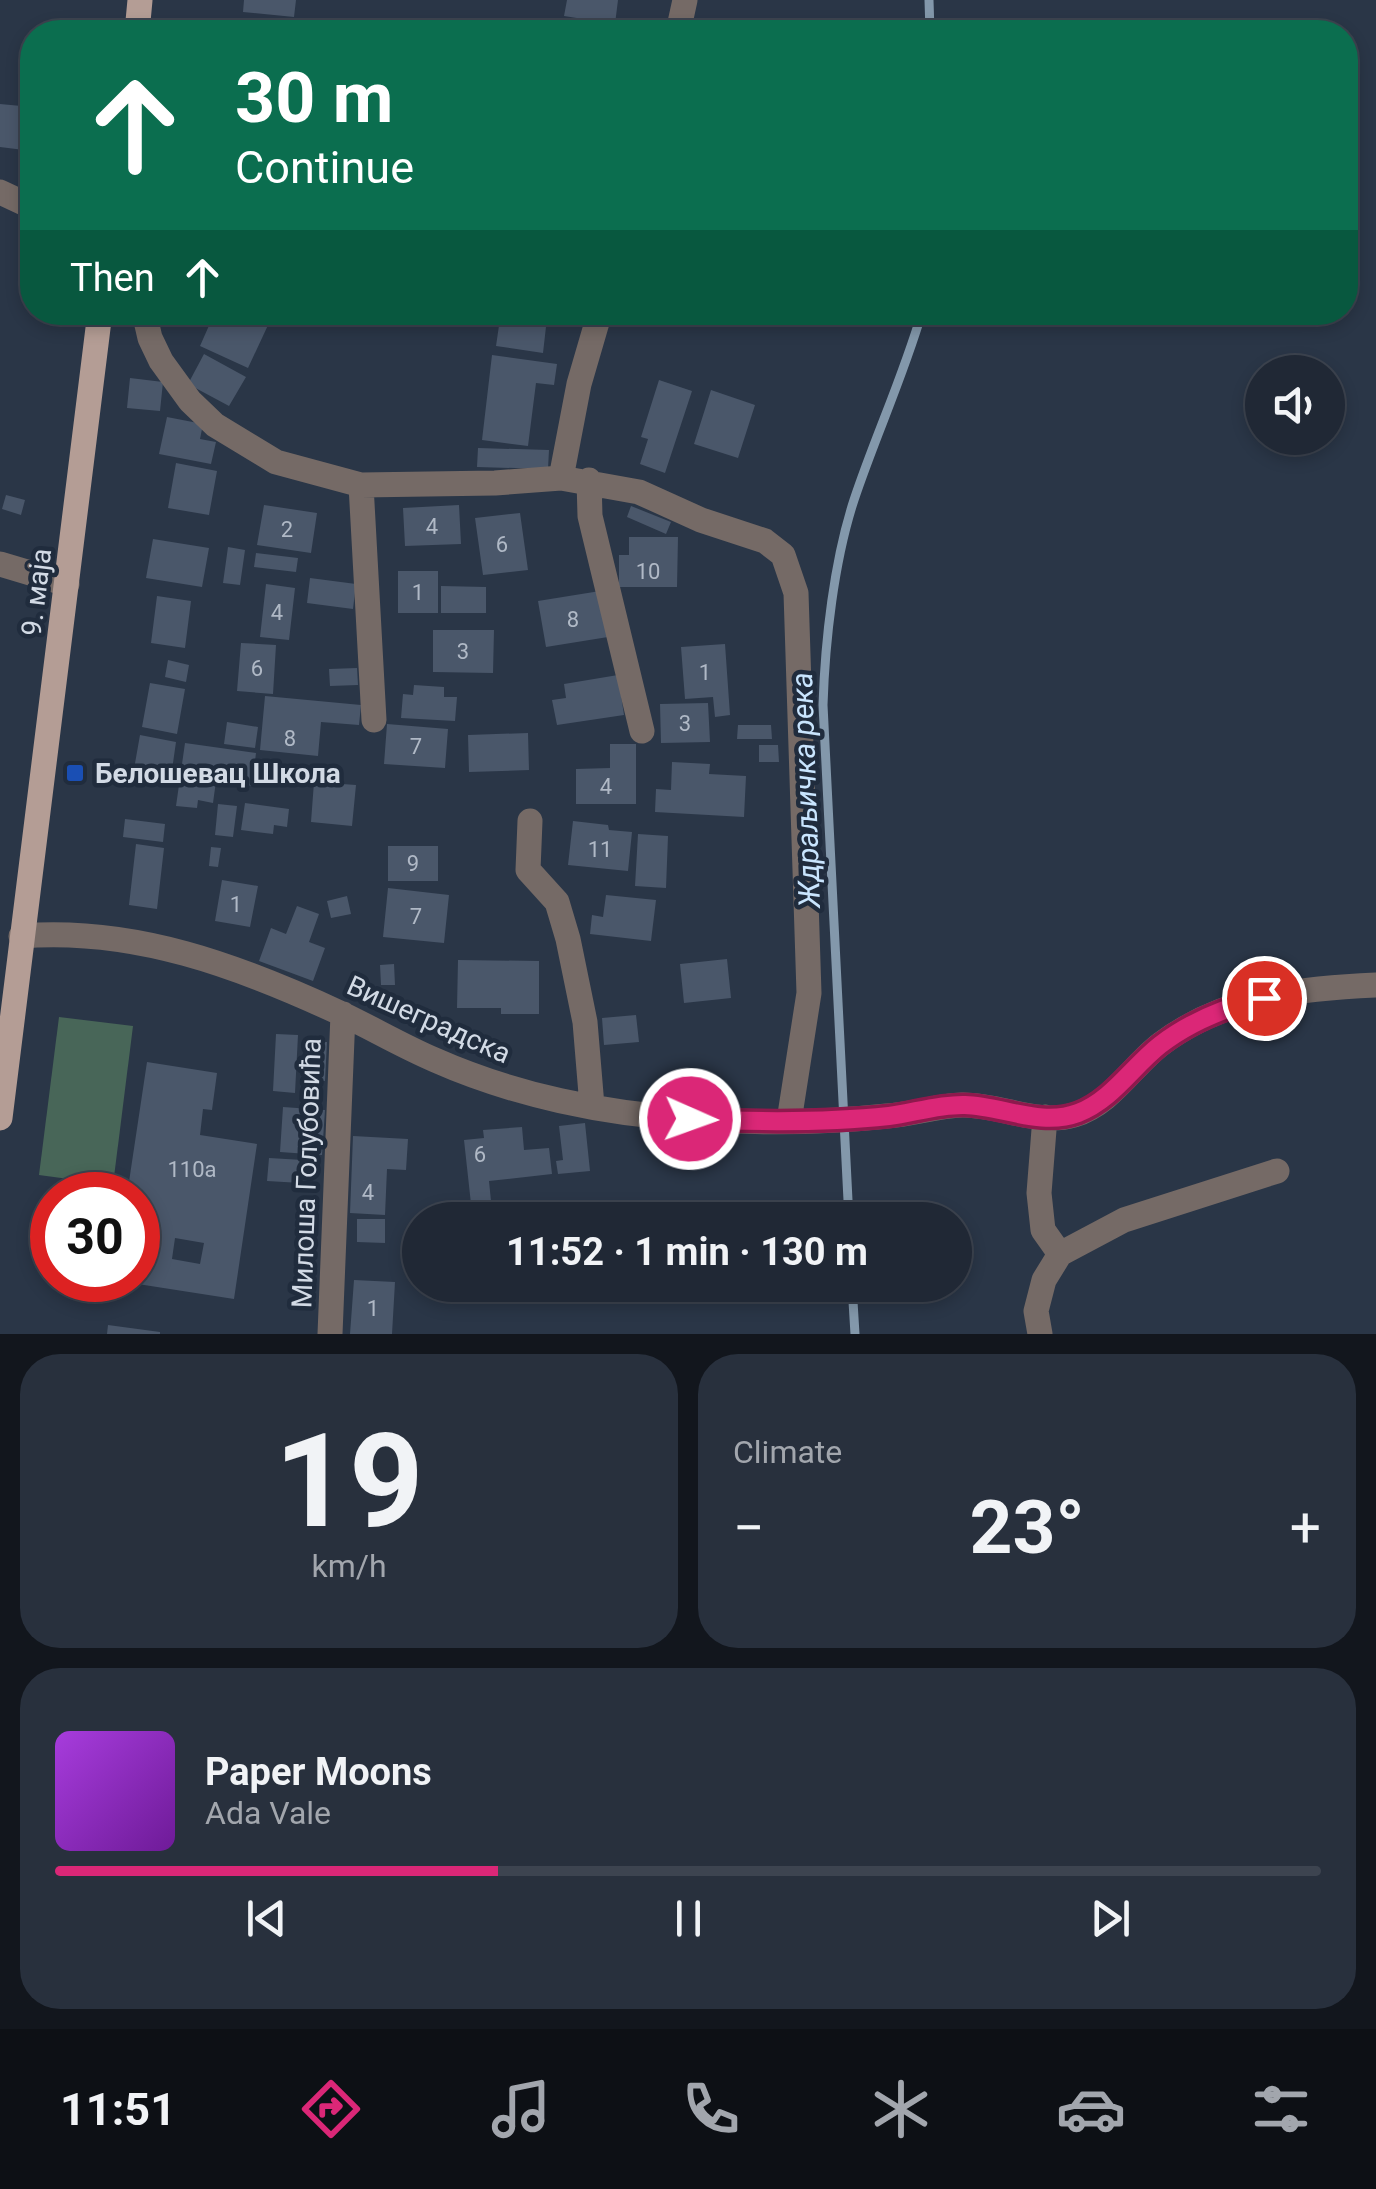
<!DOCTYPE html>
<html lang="en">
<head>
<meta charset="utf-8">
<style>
	:root { --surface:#202835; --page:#28303d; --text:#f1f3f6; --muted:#a2a6ad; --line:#3d4450; --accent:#db2777 }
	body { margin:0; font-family:Roboto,sans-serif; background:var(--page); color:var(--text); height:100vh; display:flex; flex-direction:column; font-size:38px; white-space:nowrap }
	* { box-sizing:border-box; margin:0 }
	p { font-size:32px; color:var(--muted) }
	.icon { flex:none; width:55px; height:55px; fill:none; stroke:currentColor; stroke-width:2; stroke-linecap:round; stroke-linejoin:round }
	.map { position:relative; height:1334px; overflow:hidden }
	.panel { display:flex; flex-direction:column; gap:20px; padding:20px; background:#12161d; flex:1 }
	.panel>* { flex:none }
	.hud { position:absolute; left:20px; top:20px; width:1338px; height:305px; border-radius:40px; box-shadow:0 5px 15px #0003,0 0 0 2px var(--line); background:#0b6e4f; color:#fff; overflow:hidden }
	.controls { position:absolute; left:1245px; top:355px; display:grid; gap:20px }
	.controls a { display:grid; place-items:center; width:100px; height:100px; border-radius:50%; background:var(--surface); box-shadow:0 5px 15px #0003,0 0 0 2px var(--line); font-size:50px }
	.speed { position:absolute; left:30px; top:1172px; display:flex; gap:20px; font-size:50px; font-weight:700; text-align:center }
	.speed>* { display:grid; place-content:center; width:130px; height:130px; border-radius:50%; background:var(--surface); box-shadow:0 5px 15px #0003,0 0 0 2px var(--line); line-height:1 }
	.speed .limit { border:15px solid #d22; background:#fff; color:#111 }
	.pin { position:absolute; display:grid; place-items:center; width:85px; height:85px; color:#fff; margin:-42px; border:5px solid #fff; border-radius:50%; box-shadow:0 2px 10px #0007 }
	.me { position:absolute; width:110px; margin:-55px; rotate:92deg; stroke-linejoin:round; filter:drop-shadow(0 0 8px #0008) }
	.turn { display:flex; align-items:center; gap:35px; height:210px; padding:0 50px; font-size:45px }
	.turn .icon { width:130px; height:130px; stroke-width:2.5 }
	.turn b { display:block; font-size:70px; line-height:85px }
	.then { display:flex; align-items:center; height:95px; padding:0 50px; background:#0003; gap:20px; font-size:38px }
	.big { font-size:75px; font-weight:700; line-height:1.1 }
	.panel .tile { flex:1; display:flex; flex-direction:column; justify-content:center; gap:15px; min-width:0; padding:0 35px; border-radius:40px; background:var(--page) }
	.panel .dial { align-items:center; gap:0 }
	.dial b { font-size:130px; line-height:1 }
	.song { display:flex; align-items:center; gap:30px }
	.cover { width:120px; height:120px; border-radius:15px; background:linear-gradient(135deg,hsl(280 70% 55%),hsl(280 70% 35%)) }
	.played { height:10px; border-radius:5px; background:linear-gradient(90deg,var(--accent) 35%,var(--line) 35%) }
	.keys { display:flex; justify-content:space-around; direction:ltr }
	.heat { display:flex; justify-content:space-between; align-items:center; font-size:55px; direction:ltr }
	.panel .tiles { flex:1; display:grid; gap:20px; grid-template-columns:1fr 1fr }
	.tile:last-child { grid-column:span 2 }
	.trip { position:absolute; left:402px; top:1202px; width:570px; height:100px; border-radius:50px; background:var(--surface); box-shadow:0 5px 15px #0003,0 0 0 2px var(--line); font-weight:700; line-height:100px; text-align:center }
	.menu { display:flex; height:160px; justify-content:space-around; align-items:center; background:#0d1015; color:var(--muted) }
	.menu .icon { width:70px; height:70px }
	.menu .on { color:var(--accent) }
	.menu b { font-size:45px; color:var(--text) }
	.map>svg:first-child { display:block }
</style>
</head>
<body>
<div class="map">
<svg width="1376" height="1334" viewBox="0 0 1376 1334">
	<rect width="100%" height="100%" fill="#2a3647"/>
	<path fill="#486658" d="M59,1017l74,9 -20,159 -74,-10z"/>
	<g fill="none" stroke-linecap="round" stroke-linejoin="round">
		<path stroke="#8398ab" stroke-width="9" d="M929,0l1,32
			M849,1220l-26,-515c2,-64 11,-144 31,-205 21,-63 49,-123 68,-188
			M852,1285l3,49"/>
	</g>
	<path fill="#4a576a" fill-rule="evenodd" d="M244,0h52l-2,17 -51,-5z
		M567,0h51l-3,24 -51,-8z
		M0,104l32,3v44l-32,-4z
		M215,312h31l23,11 -21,45 -48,-22z
		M501,312l46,6 -4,35 -47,-7z
		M204,354l42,23 -17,29 -41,-22z
		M492,355l65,9 -3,21 -18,-2 -8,63 -46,-6z
		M130,378l33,4 -3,29 -33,-3z
		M659,380l33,11 -27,82 -25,-9 8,-25 -7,-2z
		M711,390l44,15 -17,53 -44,-14z
		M167,417l36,7 -3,15 16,3 -5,22 -52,-10z
		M478,448l71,2 -1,19 -71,-2z
		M176,463l41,8 -8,44 -41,-7z
		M6,495l19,5 -4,15 -19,-6z
		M264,505l53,8 -6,40 -54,-8z
		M459,505l2,39 -56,2 -2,-38z
		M631,506l40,16 -5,12 -39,-17z
		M520,513l8,57 -45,5 -8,-57z
		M629,537h49l-1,50h-58v-32h10z
		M153,539l56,9 -7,39 -56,-9z
		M228,547l17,3 -5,35 -17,-2z
		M256,553l42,5 -2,14 -42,-5z
		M398,571h40v42h-40z
		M310,578l46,6 -3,25 -46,-6z
		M266,584l29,4 -6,52 -29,-3z
		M441,586l45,1v26h-45z
		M600,591l8,46 -62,10 -8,-46z
		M157,596l34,5 -6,47 -34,-5z
		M433,630h61l-1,43 -60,-1z
		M241,643l35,2 -3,49 -36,-3z
		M725,644l5,71 -15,2 -2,-20 -28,2 -4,-52z
		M168,660l21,5 -3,17 -21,-5z
		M357,668l1,17 -28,1 -1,-17z
		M618,675l6,40 -67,10 -5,-25 14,-2 -2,-14z
		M150,683l35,6 -8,45 -35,-7z
		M414,685l30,2v10h13l-2,24 -54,-3 2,-24 10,1z
		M265,696l96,9 -2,20 -38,-3 -3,34 -58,-6z
		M708,703l2,39 -49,1 -1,-39z
		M227,722l31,5 -3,21 -31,-4z
		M387,724l61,5 -3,39 -61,-4z
		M738,725h33l1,14h-35z
		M528,733l1,37 -60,2 -1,-37z
		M140,735l36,7 -6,42 -29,-4 1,-9 -8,-2z
		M185,743l71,10 -4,33 -36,-5 -3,22 -15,-3 -1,8 -21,-2z
		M610,744h26v60h-60v-35l34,-1z
		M759,745h19l1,17h-20z
		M672,762l38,2 -1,10 37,2 -2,41 -89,-5 1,-23 15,1z
		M314,782l42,3 -4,41 -41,-4z
		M245,803l44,6 -2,18 -13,-2 -1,9 -32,-4z
		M218,804l19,2 -4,31 -18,-2z
		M125,819l40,5 -2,18 -40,-5z
		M573,821l35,4 1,5 23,2 -4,39 -60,-6z
		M638,834l30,2 -2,52 -31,-2z
		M136,844l28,4 -7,61 -28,-4z
		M388,846h50v35h-50z
		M211,847l10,1 -3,19 -9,-1z
		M222,880l36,6 -8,41 -35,-6z
		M388,888l61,7 -5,48 -61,-6z
		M606,895l50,5 -5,41 -61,-7 2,-19 11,2z
		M347,896l4,18 -20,4 -4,-17z
		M297,906l22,8 -10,28 16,6 -12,33 -54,-20 12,-33 15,6z
		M727,959l4,39 -47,5 -4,-39z
		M458,960l81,1v53h-38v-6h-44z
		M394,964l1,21h-14l-1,-20z
		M636,1015l3,27 -35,3 -2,-27z
		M276,1034l22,1 -3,58 -22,-2z
		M310,1042h17l-2,39 -17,-1z
		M147,1062l70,11 -5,37 -9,-1 -3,26 57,9 -23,155 -109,-17 13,-2v-85h-11zM175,1238l29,5 -4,21 -28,-5z
		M283,1107l42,3 -3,45 -42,-3z
		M585,1123l5,48 -32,3 -2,-13 7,-1 -4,-34z
		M522,1127l2,23 25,-2 3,26 -63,7 3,30 -20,2 -8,-73 20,-2 -1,-8z
		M353,1136l55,3 -2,31 -19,-1 -2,46 -35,-2z
		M269,1158l34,2 -2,23 -34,-2z
		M357,1219h28v24l-28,-1z
		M354,1280l41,2 -3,52h-42z
		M108,1325l52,7v2h-53z"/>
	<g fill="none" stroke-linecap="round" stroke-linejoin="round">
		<path stroke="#756a66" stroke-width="25" d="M678,32l7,-32
			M0,192l32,15
			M144,312l6,26 11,23 29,40 25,24 61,37 85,23 134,-2 66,-5 78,14 62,28 64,21 18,14 13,38 13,400 -20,128
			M561,478l18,-94 21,-72
			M589,480l1,36 52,215
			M361,485l13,235
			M0,564l67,20
			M530,821l-2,49 29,32 11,37 17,83 7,84
			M21,936c113,-9 218,30 319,77 32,15 62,33 95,47 79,35 170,54 256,59 65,4 132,4 196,-3 25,-2 50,-10 75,-11 37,-1 75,21 112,10 37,-11 58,-49 87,-71 62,-47 140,-56 215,-59
			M1045,1117l-6,76 4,37 17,24
			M330,1334l13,-320
			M1040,1334l-4,-23 8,-31 16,-26 64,-34 153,-49"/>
		<path stroke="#b49d95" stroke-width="25" d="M137,32l3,-32
			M0,1118l100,-806"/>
	</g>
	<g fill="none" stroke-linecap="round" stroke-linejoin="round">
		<g stroke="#8e194d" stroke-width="25">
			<path id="route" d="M690,1119c65,3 133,4 199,-3 24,-3 51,-12 76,-11 37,1 76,22 113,8 34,-13 54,-46 82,-68 31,-24 67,-38 104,-47"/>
		</g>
		<use href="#route" stroke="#db2777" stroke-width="18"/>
	</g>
	<rect fill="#1a4fb4" stroke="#202c3d" stroke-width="4" x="65" y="763" width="20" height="20" rx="5"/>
	<g text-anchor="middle" stroke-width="9" stroke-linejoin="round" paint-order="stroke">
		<g font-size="22" fill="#b0b9c6">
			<text x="432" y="534">4</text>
			<text x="287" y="537">2</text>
			<text x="502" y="552">6</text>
			<text x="648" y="579">10</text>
			<text x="418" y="600">1</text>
			<text x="277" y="620">4</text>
			<text x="573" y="627">8</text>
			<text x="463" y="659">3</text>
			<text x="257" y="676">6</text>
			<text x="705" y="680">1</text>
			<text x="685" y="731">3</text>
			<text x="290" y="746">8</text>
			<text x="416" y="754">7</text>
			<text x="606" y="794">4</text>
			<text x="600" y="857">11</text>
			<text x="413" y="871">9</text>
			<text x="236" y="912">1</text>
			<text x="416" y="924">7</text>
			<text x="480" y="1162">6</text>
			<text x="192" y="1177">110a</text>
			<text x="368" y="1200">4</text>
			<text x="373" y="1316">1</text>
		</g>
		<g font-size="28" fill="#d2dae5" stroke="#202c3d">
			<text transform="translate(36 592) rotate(-83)" y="10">9. маја</text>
			<text transform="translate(429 1019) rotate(24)" y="10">Вишеградска</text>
			<text transform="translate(306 1173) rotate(-88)" y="10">Милоша Голубовића</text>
		</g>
		<g font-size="28" font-weight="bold" fill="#d2dae5" stroke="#202c3d" text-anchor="start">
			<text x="95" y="783">Белошевац Школа</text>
		</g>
		<g font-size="30" font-style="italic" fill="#c9e5fe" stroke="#202c3d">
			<text transform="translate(806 790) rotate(-92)" y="10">Ждраљичка река</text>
		</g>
	</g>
</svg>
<div class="controls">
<a><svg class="icon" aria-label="sound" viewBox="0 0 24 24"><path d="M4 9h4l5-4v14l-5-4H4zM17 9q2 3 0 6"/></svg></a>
</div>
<div class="speed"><div class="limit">30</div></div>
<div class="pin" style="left:1264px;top:998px;background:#d93025"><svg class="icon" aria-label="arrive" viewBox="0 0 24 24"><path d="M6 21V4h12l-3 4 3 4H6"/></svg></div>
<svg class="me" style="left:690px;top:1119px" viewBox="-20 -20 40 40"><circle r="17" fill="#db2777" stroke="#fff" stroke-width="3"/><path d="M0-11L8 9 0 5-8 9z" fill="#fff"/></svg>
<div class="trip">11:52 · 1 min · 130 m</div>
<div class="hud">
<div class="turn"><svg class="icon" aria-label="ahead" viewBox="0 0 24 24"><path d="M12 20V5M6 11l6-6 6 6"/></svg><div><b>30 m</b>Continue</div></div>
<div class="then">Then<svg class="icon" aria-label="ahead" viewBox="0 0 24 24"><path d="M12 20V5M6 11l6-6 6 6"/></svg></div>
</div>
</div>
<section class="panel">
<div class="tiles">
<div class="tile dial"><b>19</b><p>km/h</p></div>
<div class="tile"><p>Climate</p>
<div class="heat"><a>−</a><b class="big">23°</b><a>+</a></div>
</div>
<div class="tile">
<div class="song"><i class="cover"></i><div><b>Paper Moons</b><p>Ada Vale</p></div></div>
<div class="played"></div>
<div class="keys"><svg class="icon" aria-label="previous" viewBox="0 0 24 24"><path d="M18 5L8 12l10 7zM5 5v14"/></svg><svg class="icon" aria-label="pause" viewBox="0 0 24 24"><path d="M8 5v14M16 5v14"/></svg><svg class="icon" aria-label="next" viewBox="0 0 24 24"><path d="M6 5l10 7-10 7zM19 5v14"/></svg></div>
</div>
</div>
</section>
<nav class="menu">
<b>11:51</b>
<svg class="icon on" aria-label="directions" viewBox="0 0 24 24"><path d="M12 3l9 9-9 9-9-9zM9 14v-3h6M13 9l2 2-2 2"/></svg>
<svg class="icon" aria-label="music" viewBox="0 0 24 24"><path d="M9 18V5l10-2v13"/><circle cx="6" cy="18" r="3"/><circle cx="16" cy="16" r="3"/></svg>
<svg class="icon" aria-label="phone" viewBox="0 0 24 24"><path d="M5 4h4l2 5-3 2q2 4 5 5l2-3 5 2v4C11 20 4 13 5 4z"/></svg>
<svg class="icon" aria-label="climate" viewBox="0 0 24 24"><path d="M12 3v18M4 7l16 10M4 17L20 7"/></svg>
<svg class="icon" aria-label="car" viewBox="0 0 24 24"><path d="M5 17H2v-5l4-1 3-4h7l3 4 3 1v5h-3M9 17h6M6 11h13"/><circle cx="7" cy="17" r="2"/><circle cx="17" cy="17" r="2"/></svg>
<svg class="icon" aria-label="filters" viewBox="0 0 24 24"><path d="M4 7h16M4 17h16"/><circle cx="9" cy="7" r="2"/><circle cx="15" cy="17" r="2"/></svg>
</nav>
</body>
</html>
